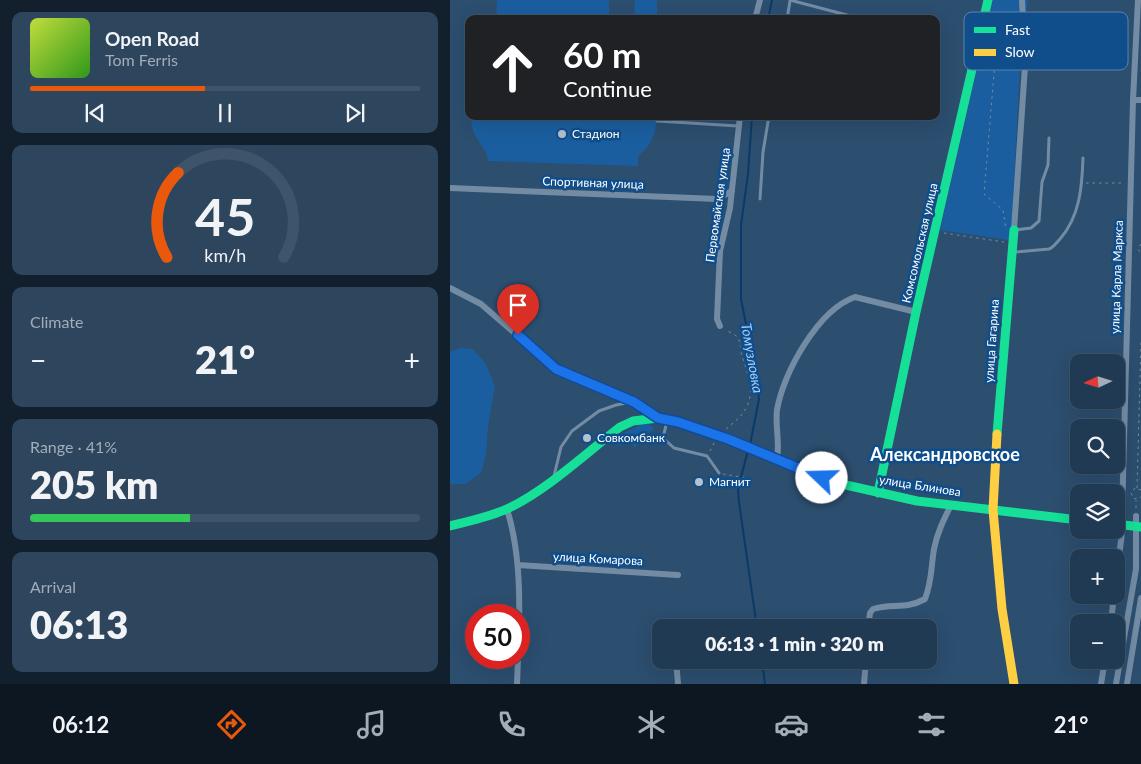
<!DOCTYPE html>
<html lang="en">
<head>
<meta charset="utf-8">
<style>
	:root { --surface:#213a53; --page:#2d455d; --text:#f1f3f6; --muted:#a2adb8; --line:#3e546a; --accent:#ea580c }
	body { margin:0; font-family:Lato,sans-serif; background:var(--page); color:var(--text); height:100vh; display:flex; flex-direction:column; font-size:19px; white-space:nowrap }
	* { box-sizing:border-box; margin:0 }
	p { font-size:16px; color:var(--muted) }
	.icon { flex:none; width:28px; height:28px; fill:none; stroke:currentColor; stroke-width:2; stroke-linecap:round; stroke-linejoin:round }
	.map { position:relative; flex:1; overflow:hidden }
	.sheet { display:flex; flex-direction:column; gap:12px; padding:12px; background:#12202e; width:450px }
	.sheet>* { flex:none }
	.guide { position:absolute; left:15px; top:15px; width:475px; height:105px; border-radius:10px; box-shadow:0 5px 20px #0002,0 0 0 1px var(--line); background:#202124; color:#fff; overflow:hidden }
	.needle { width:32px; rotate:266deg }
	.controls { position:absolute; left:620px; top:354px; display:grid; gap:10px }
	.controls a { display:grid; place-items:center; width:55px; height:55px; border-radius:10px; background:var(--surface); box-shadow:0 5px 20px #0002,0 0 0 1px var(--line); font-size:25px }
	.speed { position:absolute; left:15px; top:604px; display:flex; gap:10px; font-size:25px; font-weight:700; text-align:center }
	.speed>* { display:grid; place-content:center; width:65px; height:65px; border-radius:50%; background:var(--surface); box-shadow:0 5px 20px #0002,0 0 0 1px var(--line); line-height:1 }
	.speed .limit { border:8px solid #d22; background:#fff; color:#111 }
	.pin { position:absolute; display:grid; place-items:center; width:42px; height:42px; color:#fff; margin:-51px -21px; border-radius:50% 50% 50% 0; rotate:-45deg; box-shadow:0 0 5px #0007 }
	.pin .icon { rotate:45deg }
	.me { position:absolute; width:55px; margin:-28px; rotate:291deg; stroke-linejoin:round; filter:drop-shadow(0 0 4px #0008) }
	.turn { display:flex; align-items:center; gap:18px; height:105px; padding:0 15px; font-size:22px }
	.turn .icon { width:65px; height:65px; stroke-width:2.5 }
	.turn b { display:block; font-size:35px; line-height:42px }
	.big { font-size:38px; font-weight:800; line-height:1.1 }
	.sheet .widget { flex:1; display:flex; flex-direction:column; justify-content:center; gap:8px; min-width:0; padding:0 18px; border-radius:10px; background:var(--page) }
	.sheet .dial { align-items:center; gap:0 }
	.dial svg { height:130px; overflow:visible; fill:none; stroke:var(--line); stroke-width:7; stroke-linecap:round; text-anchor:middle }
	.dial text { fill:var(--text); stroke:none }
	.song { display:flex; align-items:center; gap:15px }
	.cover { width:60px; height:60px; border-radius:8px; background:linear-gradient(135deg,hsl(70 70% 55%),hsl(110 70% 35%)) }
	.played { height:5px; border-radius:2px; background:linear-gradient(90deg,var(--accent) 45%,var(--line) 45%) }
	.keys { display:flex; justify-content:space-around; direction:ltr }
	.heat { display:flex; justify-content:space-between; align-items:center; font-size:28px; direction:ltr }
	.charge { height:8px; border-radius:4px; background:linear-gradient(90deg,#34c759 41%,var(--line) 0) }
	.trip { position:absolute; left:202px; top:619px; width:285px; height:50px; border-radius:10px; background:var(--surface); box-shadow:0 5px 20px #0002,0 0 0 1px var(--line); font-weight:800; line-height:50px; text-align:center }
	.menu { display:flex; height:80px; justify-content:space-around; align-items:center; background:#0d1721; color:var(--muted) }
	.menu .icon { width:35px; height:35px }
	.menu .active { color:var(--accent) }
	.menu b { font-size:22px; color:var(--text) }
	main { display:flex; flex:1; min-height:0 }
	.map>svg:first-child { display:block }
</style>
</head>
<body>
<main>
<section class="sheet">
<div class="widget">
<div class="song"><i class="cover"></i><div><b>Open Road</b><p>Tom Ferris</p></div></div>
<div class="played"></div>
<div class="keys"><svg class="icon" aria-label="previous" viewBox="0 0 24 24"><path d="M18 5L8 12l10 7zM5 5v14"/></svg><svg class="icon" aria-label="pause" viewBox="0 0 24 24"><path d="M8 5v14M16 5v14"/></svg><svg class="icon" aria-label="next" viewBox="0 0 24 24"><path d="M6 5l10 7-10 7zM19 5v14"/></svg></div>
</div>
<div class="widget dial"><svg viewBox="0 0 100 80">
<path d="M14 69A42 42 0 1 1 86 69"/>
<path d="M14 69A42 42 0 0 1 21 17" stroke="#ea580c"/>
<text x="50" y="56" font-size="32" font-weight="700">45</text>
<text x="50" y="72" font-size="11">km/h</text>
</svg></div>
<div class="widget"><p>Climate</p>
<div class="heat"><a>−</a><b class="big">21°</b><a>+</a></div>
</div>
<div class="widget"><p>Range · 41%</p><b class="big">205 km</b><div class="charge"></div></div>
<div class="widget"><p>Arrival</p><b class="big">06:13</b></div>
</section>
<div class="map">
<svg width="691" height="684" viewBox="0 0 691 684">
	<rect width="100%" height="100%" fill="#2c4e6f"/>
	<path fill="#1b5e9f" d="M47,0h112v19h-113z
		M185,0h22v19h-23z
		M543,0h35l-7,48 -10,189 -3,3 -68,-10z
		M21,116h186v2c-1,15 -6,28 -19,38v10l-150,-5c-1,-12 -5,-11 -10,-21 -5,-7 -7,-15 -7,-24z
		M10,348l13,1 13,15 9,22 -7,40 -2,29 -5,18 -16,11h-15v-132z
		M191,424h7l5,3 1,3 -16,7v8l-4,2 -5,-7 -9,6 -4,-2 -1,-4 1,-3z"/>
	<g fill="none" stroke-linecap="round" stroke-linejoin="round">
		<path stroke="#0c3a68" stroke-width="2" d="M318,19l4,-19
			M300,445l9,-46 -3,-24 -15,-76v-74l7,-51 4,-58
			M298,450l-10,39 1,13 18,126
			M312,660l3,24"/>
		<path stroke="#738ca4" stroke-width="1" stroke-dasharray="2.5 4" stroke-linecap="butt" d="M538,36l28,5
			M547,38l-13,156 19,16 3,20
			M636,183h39
			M494,233l60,9
			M691,244l-3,5 3,5
			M276,429c8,-7 17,-13 21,-23 8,-17 0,-34 -5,-50 -2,-5 -1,-12 -3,-16 -2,-5 -8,-8 -13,-9
			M260,451l4,-8
			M273,474l24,4
			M687,488l4,-146
			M691,490l-6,-2 -4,5 3,6 7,-2
			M686,508v-8"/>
		<path stroke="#738ca4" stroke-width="3" d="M340,0l72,19
			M337,19l3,-18
			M207,121l81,5
			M310,199l3,-47 6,-36
			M565,230l16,-2 8,-7 3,-39 6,-17 1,-27
			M565,252l34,-3c5,-2 7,-6 11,-10 20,-23 22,-52 23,-81
			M217,421l-4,17 11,10 33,8 12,17
			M104,476l7,-29 11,-16 27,-20 17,-6 15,-3"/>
		<path stroke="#738ca4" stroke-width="6" d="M305,19l5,-19
			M683,100h8
			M0,188l267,11 15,-8
			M564,230l12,-179 -2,-9 -2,-42
			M0,288l31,16 75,65 79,33 23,16
			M270,326l-3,-7 3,-68 10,-43 10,-92
			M327,459c3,-16 -2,-33 0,-49 6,-37 41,-100 78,-113l61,15
			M57,509c12,39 13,81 12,121
			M672,516l11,-416 5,-100
			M68,565l160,10
			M666,580l7,-55
			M661,622l3,-27
			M418,628l2,-15 3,-4c20,-6 32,1 52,-10 7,-18 6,-32 9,-50 3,-16 10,-30 17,-44
			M226,660l2,24
			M67,684l1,-26
			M414,684l2,-24
			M651,684l4,-24
			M666,684l20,-115v-53
			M677,684l14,-86"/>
		<path stroke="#16e098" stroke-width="9" d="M547,434l17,-204
			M428,493l38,-181 72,-312
			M666,524l25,3
			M0,526c19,-5 40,-9 59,-18 39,-19 76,-54 111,-81l13,-6 25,-3 20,4 50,17 109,44 80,18 162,19"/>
		<path stroke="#ffcf43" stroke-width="9" d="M547,434l-4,76 9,99 12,75"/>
	</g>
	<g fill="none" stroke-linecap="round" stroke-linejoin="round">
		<g stroke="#114b97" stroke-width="12">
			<path id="route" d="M68,335l38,34 78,33 24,16 20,4 50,17 94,39"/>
		</g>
		<use href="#route" stroke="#1a73e8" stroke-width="9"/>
	</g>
	<g fill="#b5c1cd" stroke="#104e8b" stroke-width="2">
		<circle cx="112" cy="134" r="5"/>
		<circle cx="137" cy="438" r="5"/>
		<circle cx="249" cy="482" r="5"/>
	</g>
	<g text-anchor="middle" stroke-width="5" stroke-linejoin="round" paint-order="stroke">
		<g font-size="12" fill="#fff" stroke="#104e8b" text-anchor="start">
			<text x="122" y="138">Стадион</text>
			<text x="147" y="442">Совкомбанк</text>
			<text x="259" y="486">Магнит</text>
		</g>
		<g font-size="12" fill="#fff" stroke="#104e8b">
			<text transform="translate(143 183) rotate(2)" y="4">Спортивная улица</text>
			<text transform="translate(268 205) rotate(-82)" y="4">Первомайская улица</text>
			<text transform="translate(470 243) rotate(-77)" y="4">Комсомольская улица</text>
			<text transform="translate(667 277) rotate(-88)" y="4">улица Карла Маркса</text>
			<text transform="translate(542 341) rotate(-86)" y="4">улица Гагарина</text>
			<text transform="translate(470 486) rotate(9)" y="4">улица Блинова</text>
			<text transform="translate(148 559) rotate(3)" y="4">улица Комарова</text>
		</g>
		<g font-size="14" font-style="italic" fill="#a2d0f9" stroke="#104e8b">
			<text transform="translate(302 358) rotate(80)" y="5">Томузловка</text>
		</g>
		<g font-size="18" font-weight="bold" fill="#fff" stroke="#104e8b">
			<text x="495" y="461">Александровское</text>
		</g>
	</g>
	<rect x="514" y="12" width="164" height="58" rx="8" fill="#104e8b" stroke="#5883ae" stroke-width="1"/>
	<rect x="524" y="27" width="22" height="6" fill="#16e098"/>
	<rect x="524" y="49" width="22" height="7" fill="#ffcf43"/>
	<g font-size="14" fill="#fff">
		<text x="555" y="35">Fast</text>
		<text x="555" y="57">Slow</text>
	</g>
</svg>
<div class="controls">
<a><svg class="needle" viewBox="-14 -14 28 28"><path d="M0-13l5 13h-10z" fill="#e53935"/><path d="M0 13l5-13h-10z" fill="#a2adb8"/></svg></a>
<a><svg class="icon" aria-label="search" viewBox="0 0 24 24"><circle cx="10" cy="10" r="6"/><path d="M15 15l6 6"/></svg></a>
<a><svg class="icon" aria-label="layers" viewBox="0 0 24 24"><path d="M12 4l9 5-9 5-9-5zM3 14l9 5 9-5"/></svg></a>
<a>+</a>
<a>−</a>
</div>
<div class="speed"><div class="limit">50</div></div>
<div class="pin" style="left:68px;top:335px;background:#d93025"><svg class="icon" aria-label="arrive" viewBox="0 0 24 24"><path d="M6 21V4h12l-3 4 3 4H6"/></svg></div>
<svg class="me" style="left:372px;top:478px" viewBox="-20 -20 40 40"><circle r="19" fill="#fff"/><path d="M0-13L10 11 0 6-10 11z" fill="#1a73e8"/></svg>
<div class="trip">06:13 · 1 min · 320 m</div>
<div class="guide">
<div class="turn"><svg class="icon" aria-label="ahead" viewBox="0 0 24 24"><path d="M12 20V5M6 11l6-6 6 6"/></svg><div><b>60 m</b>Continue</div></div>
</div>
</div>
</main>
<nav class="menu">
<b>06:12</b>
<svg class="icon active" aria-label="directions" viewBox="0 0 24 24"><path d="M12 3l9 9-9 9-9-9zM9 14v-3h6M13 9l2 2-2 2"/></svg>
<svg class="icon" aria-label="music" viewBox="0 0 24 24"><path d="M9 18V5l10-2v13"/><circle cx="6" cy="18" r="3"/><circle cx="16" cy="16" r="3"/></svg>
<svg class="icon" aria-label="phone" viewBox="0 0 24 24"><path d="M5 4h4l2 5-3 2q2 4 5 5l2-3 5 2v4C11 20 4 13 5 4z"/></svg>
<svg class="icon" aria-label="climate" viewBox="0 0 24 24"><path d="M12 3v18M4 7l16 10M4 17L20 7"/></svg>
<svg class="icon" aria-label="car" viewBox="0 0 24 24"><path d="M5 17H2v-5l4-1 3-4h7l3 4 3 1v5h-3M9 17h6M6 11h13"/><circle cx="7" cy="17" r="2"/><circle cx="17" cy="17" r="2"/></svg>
<svg class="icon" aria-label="filters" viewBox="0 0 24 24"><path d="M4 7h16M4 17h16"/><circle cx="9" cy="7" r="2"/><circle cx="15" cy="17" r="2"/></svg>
<b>21°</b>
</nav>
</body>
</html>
